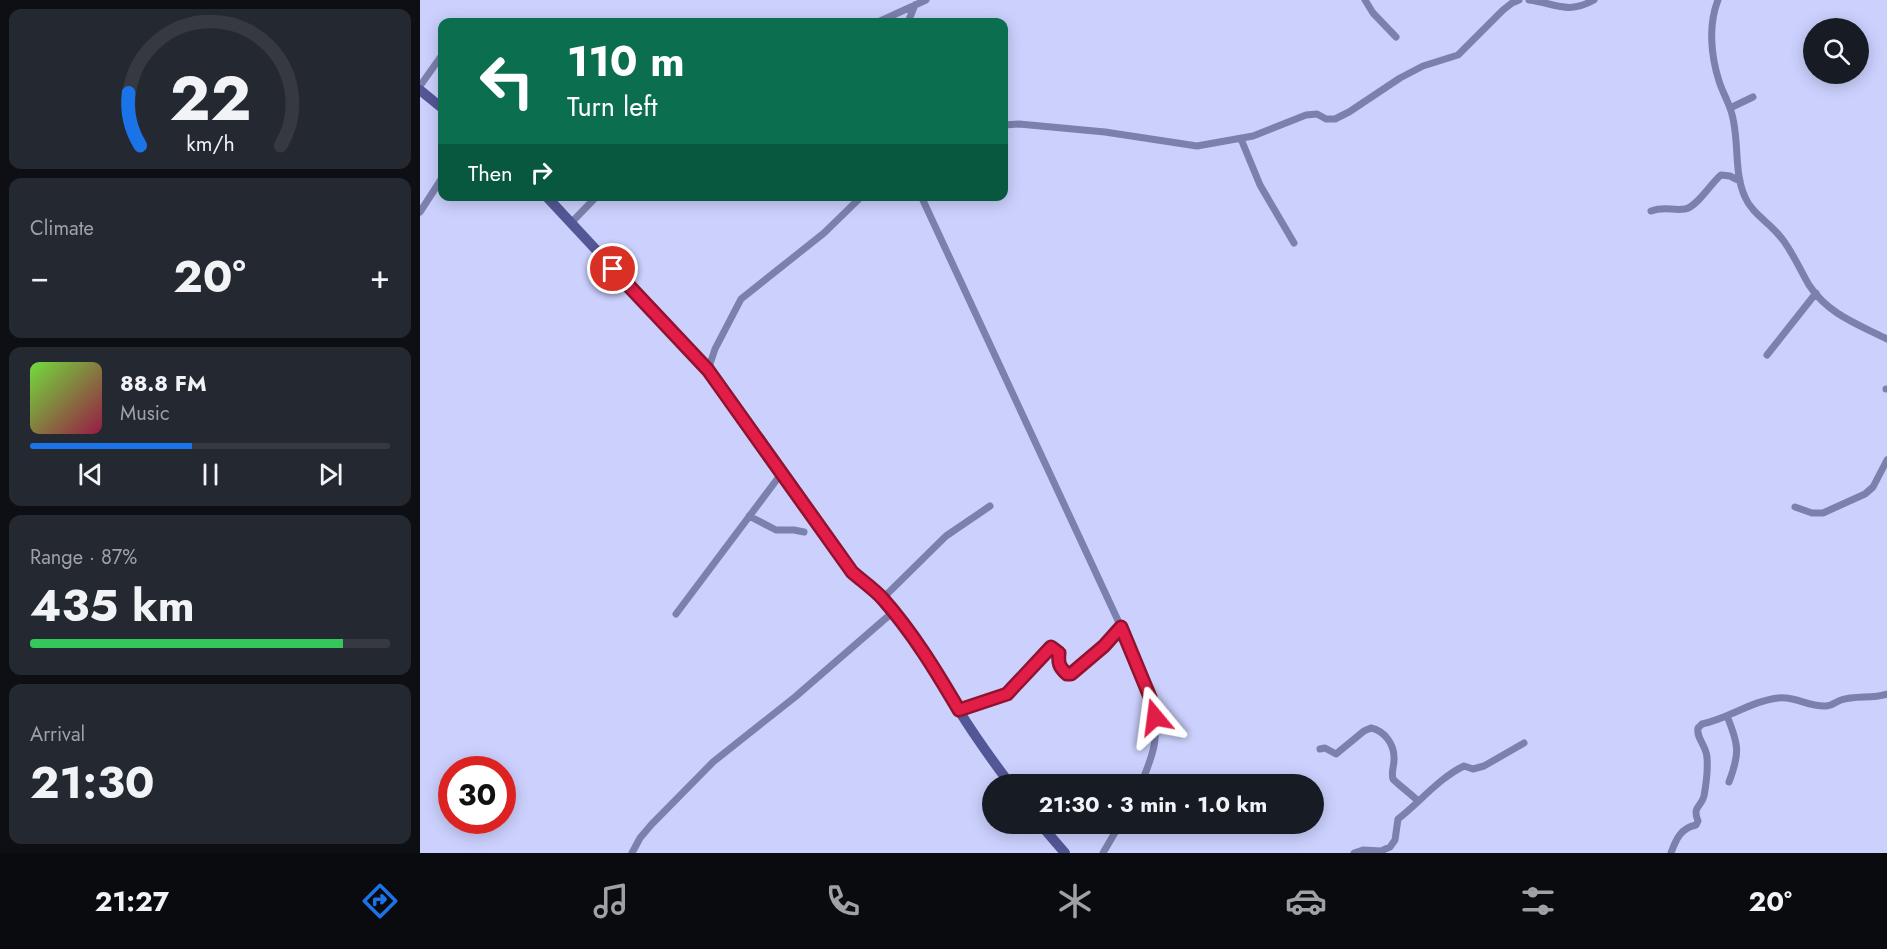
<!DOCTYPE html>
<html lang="en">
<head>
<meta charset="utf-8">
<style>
	:root { --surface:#171b24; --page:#242831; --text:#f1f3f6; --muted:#9ea1a6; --line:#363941; --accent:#1a73e8 }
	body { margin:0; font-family:Jost,sans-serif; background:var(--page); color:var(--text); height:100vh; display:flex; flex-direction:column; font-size:22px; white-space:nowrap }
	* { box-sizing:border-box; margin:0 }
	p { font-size:20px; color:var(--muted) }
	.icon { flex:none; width:33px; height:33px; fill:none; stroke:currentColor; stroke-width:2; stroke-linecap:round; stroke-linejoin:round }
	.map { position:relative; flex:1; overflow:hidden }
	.panel { display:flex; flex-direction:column; gap:9px; padding:9px; background:#0d0f14; width:420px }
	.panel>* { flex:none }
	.top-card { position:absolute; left:18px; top:18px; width:570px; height:183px; border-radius:12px; box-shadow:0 3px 15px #0003; background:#0b6e4f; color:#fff; overflow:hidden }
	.tools { position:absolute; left:1383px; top:18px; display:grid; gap:12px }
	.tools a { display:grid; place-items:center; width:66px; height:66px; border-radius:50%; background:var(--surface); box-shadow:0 3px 15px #0003; font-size:30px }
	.speed { position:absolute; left:18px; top:756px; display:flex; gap:12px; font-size:30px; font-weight:700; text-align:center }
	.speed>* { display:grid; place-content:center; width:78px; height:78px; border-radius:50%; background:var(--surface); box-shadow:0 3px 15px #0003; line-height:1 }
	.speed .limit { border:9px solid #d22; background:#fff; color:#111 }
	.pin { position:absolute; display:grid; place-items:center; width:51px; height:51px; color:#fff; margin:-26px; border:3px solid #fff; border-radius:50%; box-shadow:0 2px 6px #0007 }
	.me { position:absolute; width:66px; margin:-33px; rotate:344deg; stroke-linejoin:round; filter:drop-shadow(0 0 4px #0008) }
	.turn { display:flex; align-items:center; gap:21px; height:126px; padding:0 30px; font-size:27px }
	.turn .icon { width:78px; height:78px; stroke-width:2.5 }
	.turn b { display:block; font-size:42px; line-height:51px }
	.then { display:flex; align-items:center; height:57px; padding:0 30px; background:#0003; gap:12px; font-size:22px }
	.big { font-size:45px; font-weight:700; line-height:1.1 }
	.panel .tile { flex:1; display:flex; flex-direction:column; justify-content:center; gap:9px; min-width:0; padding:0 21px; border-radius:12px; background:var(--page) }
	.panel .dial { align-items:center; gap:0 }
	.dial svg { height:156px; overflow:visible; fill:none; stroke:var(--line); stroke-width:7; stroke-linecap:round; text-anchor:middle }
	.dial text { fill:var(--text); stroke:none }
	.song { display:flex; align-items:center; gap:18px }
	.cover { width:72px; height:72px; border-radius:9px; background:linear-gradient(135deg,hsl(100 70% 55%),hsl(340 70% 35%)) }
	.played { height:6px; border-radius:3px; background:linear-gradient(90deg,var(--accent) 45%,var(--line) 45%) }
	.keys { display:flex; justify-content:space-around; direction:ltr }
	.heat { display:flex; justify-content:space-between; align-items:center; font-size:33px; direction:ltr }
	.charge { height:9px; border-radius:4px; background:linear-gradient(90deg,#34c759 87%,var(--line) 0) }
	.trip { position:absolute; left:562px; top:774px; width:342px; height:60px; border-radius:30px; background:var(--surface); box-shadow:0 3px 15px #0003; font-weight:700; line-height:60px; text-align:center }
	.tab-bar { display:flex; height:96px; justify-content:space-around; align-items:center; background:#090b0e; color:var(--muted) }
	.tab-bar .icon { width:42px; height:42px }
	.tab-bar .on { color:var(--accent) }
	.tab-bar b { font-size:27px; color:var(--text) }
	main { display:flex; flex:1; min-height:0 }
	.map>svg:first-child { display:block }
</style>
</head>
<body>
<main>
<section class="panel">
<div class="tile dial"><svg viewBox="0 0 100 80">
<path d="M14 69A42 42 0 1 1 86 69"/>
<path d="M14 69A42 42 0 0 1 8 42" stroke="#1a73e8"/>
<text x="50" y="56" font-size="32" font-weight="700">22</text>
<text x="50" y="72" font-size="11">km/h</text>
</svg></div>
<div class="tile"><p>Climate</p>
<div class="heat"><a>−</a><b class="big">20°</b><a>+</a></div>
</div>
<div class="tile">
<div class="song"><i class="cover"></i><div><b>88.8 FM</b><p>Music</p></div></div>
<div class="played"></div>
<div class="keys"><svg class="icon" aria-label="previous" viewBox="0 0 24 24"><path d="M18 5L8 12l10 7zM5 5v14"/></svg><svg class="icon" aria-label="pause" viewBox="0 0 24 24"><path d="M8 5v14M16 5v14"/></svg><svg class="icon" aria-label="next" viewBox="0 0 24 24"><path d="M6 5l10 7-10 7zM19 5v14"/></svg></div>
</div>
<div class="tile"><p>Range · 87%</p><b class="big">435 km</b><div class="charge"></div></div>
<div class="tile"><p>Arrival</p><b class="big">21:30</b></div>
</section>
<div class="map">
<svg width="1467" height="853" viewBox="0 0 1467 853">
	<rect width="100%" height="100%" fill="#cbd0fd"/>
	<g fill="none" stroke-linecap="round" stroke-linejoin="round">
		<path stroke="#7c80ac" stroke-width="7" d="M945,0l8,13 23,24
			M1109,0c26,3 38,15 65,0
			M1298,0c-10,25 -7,56 1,81 3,10 9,20 12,30 9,27 2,60 14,86 6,15 23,25 33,37 13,14 21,34 31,51 19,29 48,39 78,54
			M458,22l48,-22
			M488,22l7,-17
			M0,86l22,-31
			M1310,108l23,-11
			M584,125l15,-1 86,8 92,14 56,-10 53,-21 11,-1 9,5h9l14,-7 51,-34 23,-12 35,-11 45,-45 9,-7 7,-3
			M821,139l19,46 34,58
			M501,196l200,431c15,33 38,76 34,112 -1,15 -9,32 -14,45
			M1231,211c14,-5 21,0 34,-2 12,-2 26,-26 36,-34l9,1 10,5
			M0,212l22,-34
			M151,223l26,-27
			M1347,355l49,-62
			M288,370l7,-21 26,-50 83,-66 38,-37
			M1466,389h1
			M1375,507l17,6h11l42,-19 8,-7 14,-27
			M329,516l27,14h18l10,2
			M462,599l64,-63 44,-30
			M256,614l105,-140
			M539,710l48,-16 36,-41 8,-6 8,6c-1,10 0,14 8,21h4l32,-28 18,-19
			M1307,716c12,29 13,37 2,66
			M900,749l5,-1 11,6 28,-23 7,-3c14,3 24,17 23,32 0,6 -3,13 -1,19 2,3 19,16 25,22
			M212,853l8,-15 11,-13 62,-63 82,-65 98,-85
			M683,853l17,-29
			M934,853l9,-3 18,1 9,-4 5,-7 3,-21c22,-17 41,-41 66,-53l9,3 11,-3 40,-23
			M1251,853c5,-14 10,-25 25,-28l2,-4c-6,-15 3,-13 6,-25 2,-11 4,-26 3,-38 0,-11 -11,-20 -9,-30l4,-4c26,-5 49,-23 76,-26 17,-2 29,8 46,8 7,1 11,-4 17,-6 15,-5 31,-1 46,-6"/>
		<path stroke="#545796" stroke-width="10" d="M0,90l22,18
			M126,196l162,174 143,202c20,17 39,34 55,55 20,26 35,54 52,82 16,26 34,51 52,75
			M620,824l25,29"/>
	</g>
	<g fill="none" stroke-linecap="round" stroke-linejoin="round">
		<g stroke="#92132f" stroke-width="15">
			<path id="route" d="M193,269l95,101 144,202c10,9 22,17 31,27 30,34 53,72 76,111l48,-16 44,-47 8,6c-1,10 0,14 8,21h4l33,-28 17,-19 29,70 5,20"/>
		</g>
		<use href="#route" stroke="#e11d48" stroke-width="10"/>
	</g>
</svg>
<div class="tools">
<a><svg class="icon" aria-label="search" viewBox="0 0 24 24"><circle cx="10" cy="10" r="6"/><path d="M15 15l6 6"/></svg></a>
</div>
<div class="speed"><div class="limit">30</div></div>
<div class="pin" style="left:193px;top:269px;background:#d93025"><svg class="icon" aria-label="arrive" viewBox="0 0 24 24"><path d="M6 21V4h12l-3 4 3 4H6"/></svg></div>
<svg class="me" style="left:735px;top:717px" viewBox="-20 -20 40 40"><path d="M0-17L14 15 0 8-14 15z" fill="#e11d48" stroke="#fff" stroke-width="4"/></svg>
<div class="trip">21:30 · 3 min · 1.0 km</div>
<div class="top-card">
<div class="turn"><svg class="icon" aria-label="left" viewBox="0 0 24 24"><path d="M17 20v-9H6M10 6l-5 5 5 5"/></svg><div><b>110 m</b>Turn left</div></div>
<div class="then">Then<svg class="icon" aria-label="right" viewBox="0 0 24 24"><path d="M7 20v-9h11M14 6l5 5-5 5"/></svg></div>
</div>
</div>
</main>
<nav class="tab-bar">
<b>21:27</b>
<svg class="icon on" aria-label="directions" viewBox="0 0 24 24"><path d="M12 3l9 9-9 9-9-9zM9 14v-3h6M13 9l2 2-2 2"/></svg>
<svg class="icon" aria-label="music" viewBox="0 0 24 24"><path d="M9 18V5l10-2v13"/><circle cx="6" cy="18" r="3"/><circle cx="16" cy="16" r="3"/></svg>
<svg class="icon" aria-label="phone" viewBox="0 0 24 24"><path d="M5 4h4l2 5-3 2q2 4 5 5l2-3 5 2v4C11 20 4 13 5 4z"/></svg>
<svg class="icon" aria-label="climate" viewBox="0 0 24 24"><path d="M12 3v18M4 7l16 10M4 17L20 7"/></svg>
<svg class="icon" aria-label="car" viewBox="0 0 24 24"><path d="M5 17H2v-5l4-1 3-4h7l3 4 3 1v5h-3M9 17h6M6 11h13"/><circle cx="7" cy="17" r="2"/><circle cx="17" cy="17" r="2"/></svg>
<svg class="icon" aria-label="filters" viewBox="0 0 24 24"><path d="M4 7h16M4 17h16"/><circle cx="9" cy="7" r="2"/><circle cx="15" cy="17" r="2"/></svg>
<b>20°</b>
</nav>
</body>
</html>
